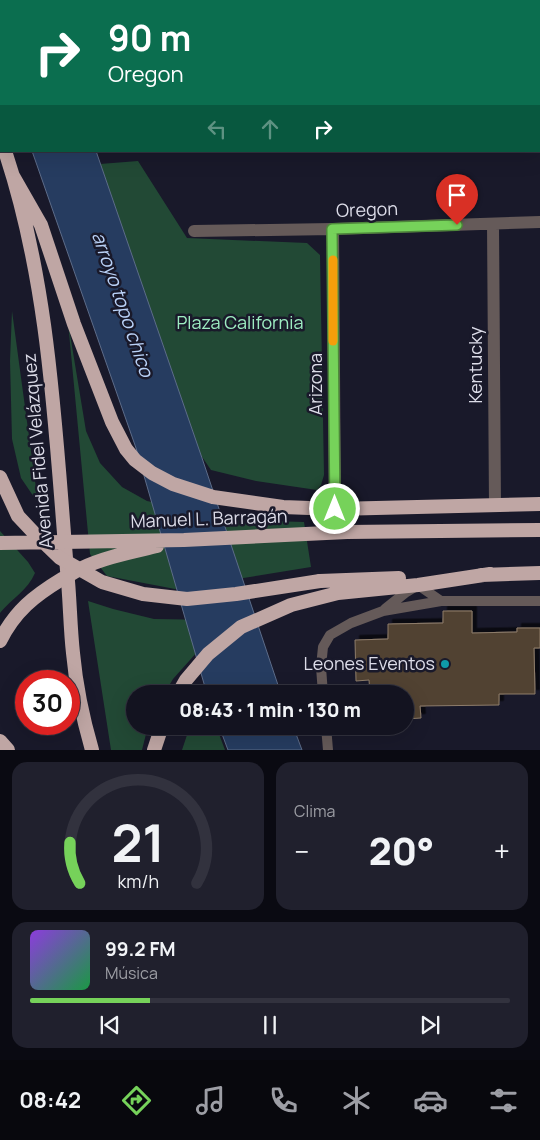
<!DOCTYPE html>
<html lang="es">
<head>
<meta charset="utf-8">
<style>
	:root { --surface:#131320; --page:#20202d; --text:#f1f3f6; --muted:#9d9ea5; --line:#32323e; --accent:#76d25a }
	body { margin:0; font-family:Manrope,sans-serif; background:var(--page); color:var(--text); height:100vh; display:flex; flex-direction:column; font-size:19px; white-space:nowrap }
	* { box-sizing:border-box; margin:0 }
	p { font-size:16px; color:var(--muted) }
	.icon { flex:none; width:28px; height:28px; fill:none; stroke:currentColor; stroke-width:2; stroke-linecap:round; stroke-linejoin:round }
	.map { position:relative; height:750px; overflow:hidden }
	.details { display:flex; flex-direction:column; gap:12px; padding:12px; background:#0a0a12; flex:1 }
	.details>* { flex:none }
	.guide { position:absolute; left:0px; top:0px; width:540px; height:152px; box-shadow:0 5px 20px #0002,0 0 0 1px var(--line); background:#0b6e4f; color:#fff; overflow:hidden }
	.speed { position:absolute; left:15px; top:670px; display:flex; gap:10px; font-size:25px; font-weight:700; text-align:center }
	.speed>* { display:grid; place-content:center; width:65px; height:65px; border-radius:50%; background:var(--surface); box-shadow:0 5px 20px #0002,0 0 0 1px var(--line); line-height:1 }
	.speed .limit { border:8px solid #d22; background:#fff; color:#111 }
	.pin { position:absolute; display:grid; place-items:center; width:42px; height:42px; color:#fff; margin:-51px -21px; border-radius:50% 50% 50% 0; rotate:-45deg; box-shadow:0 0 5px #0007 }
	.pin .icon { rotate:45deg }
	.me { position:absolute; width:55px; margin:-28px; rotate:0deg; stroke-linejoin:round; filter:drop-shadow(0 0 4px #0008) }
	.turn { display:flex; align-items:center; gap:18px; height:105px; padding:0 25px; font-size:22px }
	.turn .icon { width:65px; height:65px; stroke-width:2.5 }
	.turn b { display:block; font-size:35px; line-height:42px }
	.lanes { display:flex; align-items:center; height:48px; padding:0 25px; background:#0003; justify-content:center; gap:25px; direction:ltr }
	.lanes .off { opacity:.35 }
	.big { font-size:38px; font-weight:800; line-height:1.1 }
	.details .card { flex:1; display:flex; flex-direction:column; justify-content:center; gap:8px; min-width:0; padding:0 18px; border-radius:15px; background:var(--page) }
	.details .dial { align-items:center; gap:0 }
	.dial svg { height:130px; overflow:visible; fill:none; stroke:var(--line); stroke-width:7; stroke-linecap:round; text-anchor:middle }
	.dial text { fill:var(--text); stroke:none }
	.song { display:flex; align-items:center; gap:15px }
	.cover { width:60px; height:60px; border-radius:8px; background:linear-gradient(135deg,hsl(270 70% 55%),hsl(140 70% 35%)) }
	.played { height:5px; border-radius:2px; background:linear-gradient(90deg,var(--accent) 25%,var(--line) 25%) }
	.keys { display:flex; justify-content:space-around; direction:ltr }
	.heat { display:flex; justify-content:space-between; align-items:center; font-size:28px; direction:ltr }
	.details .tiles { flex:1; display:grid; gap:12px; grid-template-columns:1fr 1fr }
	.card:last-child { grid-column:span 2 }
	.trip { position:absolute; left:126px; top:685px; width:288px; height:50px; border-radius:25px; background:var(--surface); box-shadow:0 5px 20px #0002,0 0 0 1px var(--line); font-weight:800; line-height:50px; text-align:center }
	.tabs { display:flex; height:80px; justify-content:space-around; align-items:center; background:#08080d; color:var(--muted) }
	.tabs .icon { width:35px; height:35px }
	.tabs .active { color:var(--accent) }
	.tabs b { font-size:22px; color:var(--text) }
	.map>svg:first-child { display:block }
</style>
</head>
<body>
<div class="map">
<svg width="540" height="750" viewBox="0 0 540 750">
	<defs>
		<filter id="shadow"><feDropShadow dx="4.5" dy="-4.5" stdDeviation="0" flood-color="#0009"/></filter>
	</defs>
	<rect width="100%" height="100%" fill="#19192a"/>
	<path fill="#224935" d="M138,161l49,77 120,5 13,12 4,220 -3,10 -4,5 -61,-9 -45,-11 -13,-19 -98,-287z
		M12,311l26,192 -17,-25 -9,-39 -2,-78z
		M68,322l18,109 14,32 22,24 25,14 90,19 67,2 7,45 -136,22 -68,-13 -17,-22z
		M0,531l28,31 7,11c-7,17 -24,26 -35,40z
		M88,601l25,8 41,10 59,1 -15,31 -25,28 -9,15h-29v32h13l-6,24h-31z
		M190,726h26l9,24h-43z"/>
	<path fill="#263c60" stroke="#5d6c89" d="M0,0l43,1h-42v55z
		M32,151h64l106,307 79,236h-74l-71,-246z
		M219,726h74l9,24h-74z"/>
	<path fill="#514232" stroke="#8e7d6b" filter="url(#shadow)" d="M443,611h29v22l45,-1v-4h23v20h-6l1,46h-36v11l-79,1 1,12 -16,1v-25h-35l-1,-14 -13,1 -1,-41 33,-1v-15l55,-1z"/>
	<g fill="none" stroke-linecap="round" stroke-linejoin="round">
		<path stroke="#655a59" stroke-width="10" d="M385,609l20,-16 13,-8 23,16
			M323,694l-2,-27 2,-20 7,-12 21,-12 32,-12 58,-10h99
			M326,726l2,24"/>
		<path stroke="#655a59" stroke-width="12" d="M493,224l2,282
			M333,229l2,280
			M194,231l139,-2 207,-7"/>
		<path stroke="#bfa6a4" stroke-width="14" d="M0,136l1,4
			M5,151c45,135 50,279 62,419 3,28 3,56 6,83 3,33 10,66 19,97
			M13,176l28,49 33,99 38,98 14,27 9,11 17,13 21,11 40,13 70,10 52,2 205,-5
			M481,575l59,-2
			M320,581l79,-3
			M178,694l8,-14 22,-26 33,-27 50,-22 47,-12 80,-8 72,-11
			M0,741l8,9
			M154,750l8,-24"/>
		<g stroke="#a8a8b6" stroke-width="5.5">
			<path id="rail" d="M219,1l17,-1
				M0,15h1"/>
		</g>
		<use href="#rail" stroke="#19192a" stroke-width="4" stroke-dasharray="11" stroke-linecap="butt"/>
		<path stroke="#bfa6a4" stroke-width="14" d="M0,477l18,39 16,17 26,25 42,24 41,12 44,5 49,-5 84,-13
			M0,543l184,-3 163,-8 193,-2
			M0,641c15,-30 34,-45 62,-62 7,-3 13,-8 20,-11 23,-11 50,-16 75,-22"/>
	</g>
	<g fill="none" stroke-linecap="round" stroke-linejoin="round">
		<g stroke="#4d883a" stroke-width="12">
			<path id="route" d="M335,509l-3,-280 125,-4"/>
		</g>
		<use href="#route" stroke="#76d25a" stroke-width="9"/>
		<path stroke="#f59e0b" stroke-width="9" d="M333,260v81"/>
	</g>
	<circle fill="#0f9aa8" stroke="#19192a" stroke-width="2" cx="445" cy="664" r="5"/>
	<g text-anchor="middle" stroke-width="5" stroke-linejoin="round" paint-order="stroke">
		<g font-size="18" fill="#dcdce8" stroke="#19192a">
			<text transform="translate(367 210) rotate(-2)" y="6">Oregon</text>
			<text transform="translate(476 365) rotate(-90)" y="6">Kentucky</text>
			<text transform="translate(316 384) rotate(-90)" y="6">Arizona</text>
			<text transform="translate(38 451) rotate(-95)" y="6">Avenida Fidel Velázquez</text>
			<text transform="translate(209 519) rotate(-2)" y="6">Manuel L. Barragán</text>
		</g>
		<g font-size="18" fill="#9decc1" stroke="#19192a">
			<text x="240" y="329">Plaza California</text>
		</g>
		<g font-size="18" fill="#dcdce8" stroke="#19192a" text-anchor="end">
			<text x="435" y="670">Leones Eventos</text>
		</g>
		<g font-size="19" font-style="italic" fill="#b9d1f7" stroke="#19192a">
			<text transform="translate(123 304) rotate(71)" y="7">arroyo topo chico</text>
		</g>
	</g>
</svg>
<div class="speed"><div class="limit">30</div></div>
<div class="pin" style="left:457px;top:225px;background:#d93025"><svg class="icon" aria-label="arrive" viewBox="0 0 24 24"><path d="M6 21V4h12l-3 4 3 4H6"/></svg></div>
<svg class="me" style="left:335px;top:509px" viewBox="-20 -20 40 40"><circle r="17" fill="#76d25a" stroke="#fff" stroke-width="3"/><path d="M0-11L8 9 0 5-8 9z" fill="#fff"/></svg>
<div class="trip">08:43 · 1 min · 130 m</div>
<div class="guide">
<div class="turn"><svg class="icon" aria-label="right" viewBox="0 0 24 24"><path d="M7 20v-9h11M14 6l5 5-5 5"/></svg><div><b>90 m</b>Oregon</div></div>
<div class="lanes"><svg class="icon off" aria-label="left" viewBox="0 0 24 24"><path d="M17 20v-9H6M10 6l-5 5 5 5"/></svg><svg class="icon off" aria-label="ahead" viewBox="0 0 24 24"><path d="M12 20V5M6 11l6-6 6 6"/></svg><svg class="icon" aria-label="right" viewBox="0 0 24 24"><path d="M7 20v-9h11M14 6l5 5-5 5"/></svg></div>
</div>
</div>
<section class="details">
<div class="tiles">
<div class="card dial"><svg viewBox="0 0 100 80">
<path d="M14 69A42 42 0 1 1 86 69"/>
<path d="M14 69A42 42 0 0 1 8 44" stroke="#76d25a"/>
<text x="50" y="56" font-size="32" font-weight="700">21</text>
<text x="50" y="72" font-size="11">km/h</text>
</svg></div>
<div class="card"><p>Clima</p>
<div class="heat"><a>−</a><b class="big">20°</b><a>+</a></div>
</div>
<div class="card">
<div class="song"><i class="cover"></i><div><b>99.2 FM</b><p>Música</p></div></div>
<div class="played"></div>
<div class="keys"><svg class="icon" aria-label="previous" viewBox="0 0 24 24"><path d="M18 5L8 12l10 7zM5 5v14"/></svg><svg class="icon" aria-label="pause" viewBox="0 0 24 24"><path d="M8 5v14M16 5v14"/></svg><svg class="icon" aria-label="next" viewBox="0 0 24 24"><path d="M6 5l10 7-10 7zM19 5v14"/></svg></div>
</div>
</div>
</section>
<nav class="tabs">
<b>08:42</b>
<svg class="icon active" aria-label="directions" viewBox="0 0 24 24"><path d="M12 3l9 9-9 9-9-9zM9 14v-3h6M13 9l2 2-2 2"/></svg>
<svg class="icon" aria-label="music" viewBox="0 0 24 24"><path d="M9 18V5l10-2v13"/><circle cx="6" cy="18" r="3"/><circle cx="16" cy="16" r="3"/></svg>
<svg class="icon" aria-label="phone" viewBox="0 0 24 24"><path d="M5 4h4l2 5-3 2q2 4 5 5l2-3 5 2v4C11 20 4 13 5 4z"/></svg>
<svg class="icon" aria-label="climate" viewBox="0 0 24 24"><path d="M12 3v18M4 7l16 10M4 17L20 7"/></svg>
<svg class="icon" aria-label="car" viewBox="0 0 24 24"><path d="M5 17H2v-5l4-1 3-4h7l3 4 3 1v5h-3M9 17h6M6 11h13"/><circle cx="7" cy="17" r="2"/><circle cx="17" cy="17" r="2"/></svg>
<svg class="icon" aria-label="filters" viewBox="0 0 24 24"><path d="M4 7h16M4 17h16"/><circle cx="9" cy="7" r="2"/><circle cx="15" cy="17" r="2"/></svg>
</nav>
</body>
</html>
